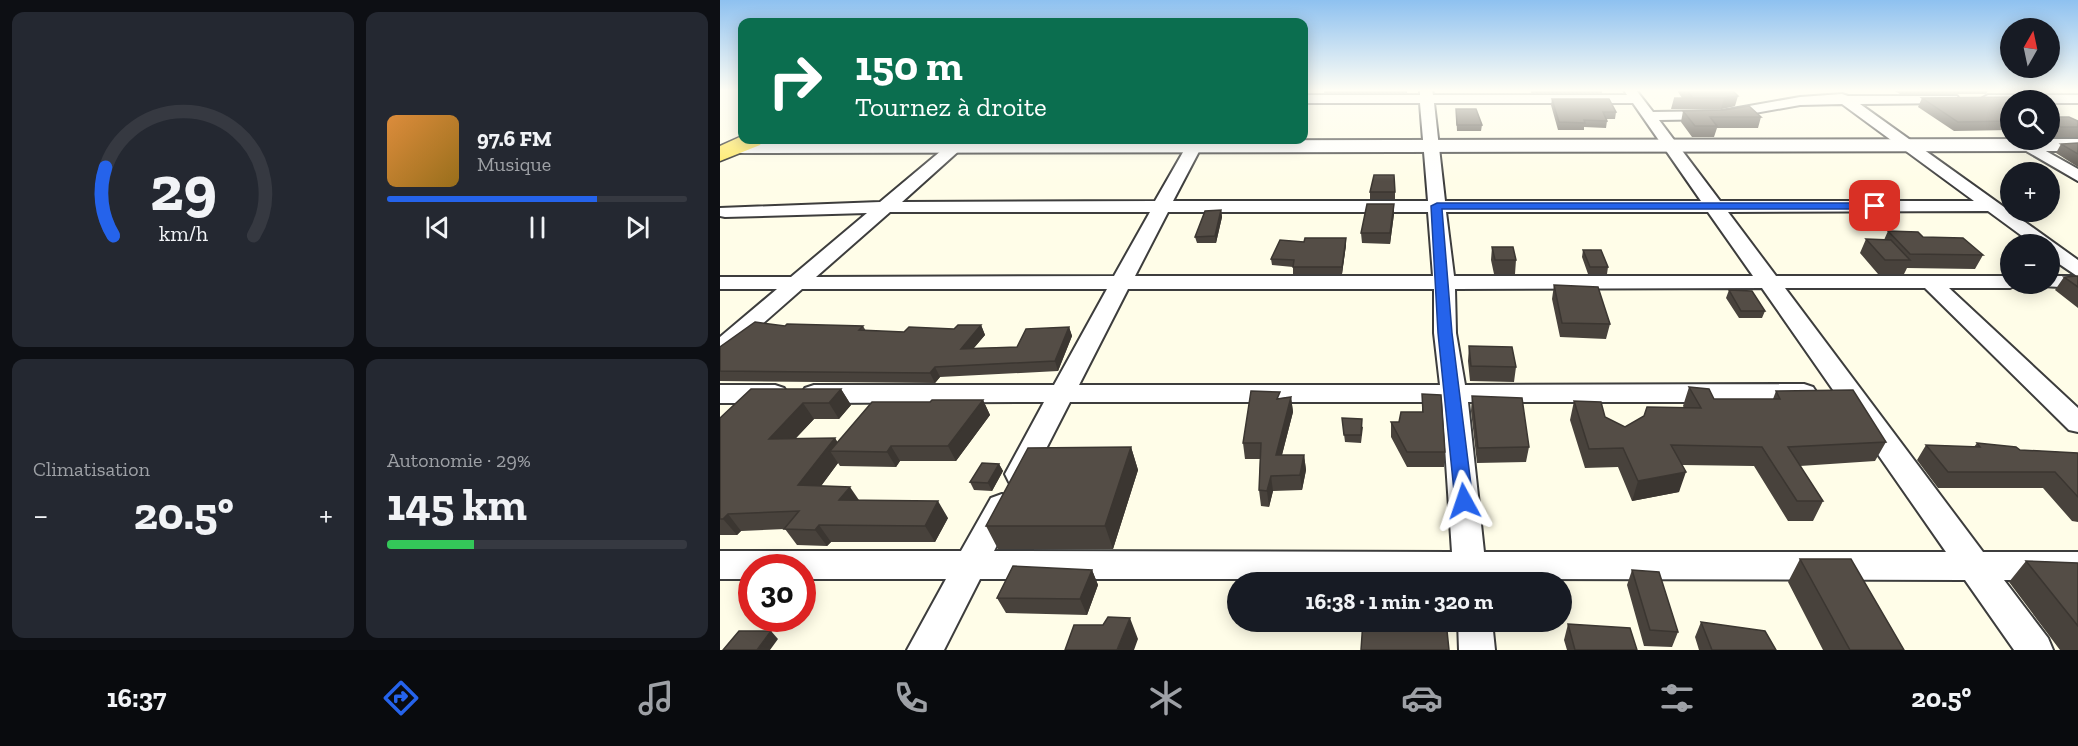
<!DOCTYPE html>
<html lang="fr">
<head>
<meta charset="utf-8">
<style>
	:root { --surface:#171b24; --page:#242831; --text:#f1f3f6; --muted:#9ea1a6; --line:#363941; --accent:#2563eb }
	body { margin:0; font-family:"Zilla Slab",serif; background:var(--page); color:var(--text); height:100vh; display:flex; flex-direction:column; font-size:22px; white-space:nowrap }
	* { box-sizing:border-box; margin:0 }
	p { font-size:20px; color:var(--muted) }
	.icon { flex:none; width:33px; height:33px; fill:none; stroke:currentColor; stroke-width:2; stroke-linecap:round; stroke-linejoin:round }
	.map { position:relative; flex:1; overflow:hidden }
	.details { display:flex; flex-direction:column; gap:12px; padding:12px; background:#0d0f14; width:720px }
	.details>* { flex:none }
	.top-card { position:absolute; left:18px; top:18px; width:570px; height:126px; border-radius:12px; box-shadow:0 3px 15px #0003; background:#0b6e4f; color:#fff; overflow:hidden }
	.needle { width:39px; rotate:9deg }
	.tools { position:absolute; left:1280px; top:18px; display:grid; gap:12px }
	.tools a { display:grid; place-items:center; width:60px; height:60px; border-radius:50%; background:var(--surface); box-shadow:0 3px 15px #0003; font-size:30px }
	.speed { position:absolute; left:18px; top:554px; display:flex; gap:12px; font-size:30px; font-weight:700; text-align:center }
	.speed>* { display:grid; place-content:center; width:78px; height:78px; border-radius:50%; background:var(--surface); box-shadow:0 3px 15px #0003; line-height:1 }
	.speed .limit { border:9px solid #d22; background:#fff; color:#111 }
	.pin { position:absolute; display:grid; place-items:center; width:51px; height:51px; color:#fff; margin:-26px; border-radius:12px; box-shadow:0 3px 9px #0006 }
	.me { position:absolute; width:66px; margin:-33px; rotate:355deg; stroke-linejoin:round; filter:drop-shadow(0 0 4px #0008) }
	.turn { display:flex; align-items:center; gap:21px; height:126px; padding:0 18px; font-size:27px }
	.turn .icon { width:78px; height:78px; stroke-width:2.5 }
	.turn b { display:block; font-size:42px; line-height:51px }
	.big { font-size:45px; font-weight:800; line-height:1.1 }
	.details .card { flex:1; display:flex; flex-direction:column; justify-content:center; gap:9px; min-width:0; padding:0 21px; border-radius:12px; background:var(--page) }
	.details .dial { align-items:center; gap:0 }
	.dial svg { height:156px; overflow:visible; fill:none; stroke:var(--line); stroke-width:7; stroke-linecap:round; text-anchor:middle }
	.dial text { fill:var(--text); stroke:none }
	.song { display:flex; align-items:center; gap:18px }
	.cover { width:72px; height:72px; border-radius:9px; background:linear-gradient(135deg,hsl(30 70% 55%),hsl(40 70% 35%)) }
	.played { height:6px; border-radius:3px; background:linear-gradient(90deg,var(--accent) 70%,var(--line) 70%) }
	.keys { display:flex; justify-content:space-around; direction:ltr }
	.heat { display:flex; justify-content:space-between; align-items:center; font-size:33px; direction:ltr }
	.charge { height:9px; border-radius:4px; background:linear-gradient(90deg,#34c759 29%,var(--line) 0) }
	.details .tiles { flex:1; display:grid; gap:12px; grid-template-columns:repeat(2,1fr) }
	.trip { position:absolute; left:507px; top:572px; width:345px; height:60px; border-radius:30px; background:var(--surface); box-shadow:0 3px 15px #0003; font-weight:800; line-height:60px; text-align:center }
	.dock { display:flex; height:96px; justify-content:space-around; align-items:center; background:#090b0e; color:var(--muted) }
	.dock .icon { width:42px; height:42px }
	.dock .selected { color:var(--accent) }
	.dock b { font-size:27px; color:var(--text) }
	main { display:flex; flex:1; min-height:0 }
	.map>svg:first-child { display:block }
</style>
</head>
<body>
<main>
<section class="details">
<div class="tiles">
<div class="card dial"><svg viewBox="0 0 100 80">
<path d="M14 69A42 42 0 1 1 86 69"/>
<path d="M14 69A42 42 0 0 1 10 34" stroke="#2563eb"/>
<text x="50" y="56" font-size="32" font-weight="700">29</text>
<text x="50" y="72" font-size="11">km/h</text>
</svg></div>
<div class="card">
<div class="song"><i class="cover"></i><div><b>97.6 FM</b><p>Musique</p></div></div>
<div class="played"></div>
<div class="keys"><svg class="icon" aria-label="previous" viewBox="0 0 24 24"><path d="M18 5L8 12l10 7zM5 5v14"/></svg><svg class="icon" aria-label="pause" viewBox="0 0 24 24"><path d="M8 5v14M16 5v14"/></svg><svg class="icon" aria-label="next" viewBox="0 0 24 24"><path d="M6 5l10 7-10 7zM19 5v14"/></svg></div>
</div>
<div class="card"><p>Climatisation</p>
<div class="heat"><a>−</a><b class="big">20.5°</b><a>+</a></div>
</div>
<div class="card"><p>Autonomie · 29%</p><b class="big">145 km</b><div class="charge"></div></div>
</div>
</section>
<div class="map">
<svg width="1358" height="650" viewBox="0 0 1358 650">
	<rect width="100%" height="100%" fill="#fffde8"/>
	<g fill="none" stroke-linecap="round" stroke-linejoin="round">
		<g stroke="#3d3d3d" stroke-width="4">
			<path id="minor" d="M700,90h12l1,5h194l-3,-5h12l17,22 68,-1 79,-14 42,-3 6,2h109l2,3 -7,4 -92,1 218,156v28l-36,-2 -2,-2h9v-8h28l-28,-19v-13h-16l-45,-33 -260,1 48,64h234v8h9l-9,4h-61l129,120v24l-9,-2 -144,-142h-140l198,264h95v28h-74l44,58 5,12h-39l-49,-70 -478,-1v3h-32l-1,-3h-474l-36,71h-37l39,-71h-144v-12h-50v12h-32v-28h241l30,-53 11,-4 11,4 4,8 -23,45 458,1 -10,-150h-372l-41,80 -10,3 -10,-3 -4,-8 39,-72 -230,1 -9,-3 -4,-6 4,-6 9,-3h240l53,-96h-305l-74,65 -8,2v-19l57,-48h-57v-12h71l76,-64 -142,4 -5,-1v-8l160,-6 74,-62h17l-69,62 253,-1 35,-61h15l-32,61h255l-8,-98h-116v-8h116zM714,103h199l68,98h-256zM1122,104l132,97h-254l-61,-81 62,-1 79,-14zM170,212h260l-36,64 -298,1zM448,212h260l5,64h-298zM726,212h262l45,64h-299zM1042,288l184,264h-462l-16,-150h336l9,-3 4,-6 -4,-6 -9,-3 -339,1 -9,-52 -1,-44zM408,289h306v44l6,52h-361z
				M1268,95h90v8h-29v-3l-66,2 -2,-3z
				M1306,140l52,29v12l-57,-33 -3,-3z
				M0,385h55l9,3 4,6 -4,6 -9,3h-55z
				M738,621h34l3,29h-36z"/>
		</g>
		<g stroke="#3d3d3d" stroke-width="4">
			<path id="tertiary" d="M1329,139h29v12l-1341,2 -10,-6 10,-6z"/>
		</g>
		<g stroke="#1b1b1b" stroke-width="3">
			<path id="primary" d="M22,136v4h21l-3,5 -40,16v-15z"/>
		</g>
		<use href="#minor" fill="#fff" fill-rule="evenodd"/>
		<use href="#tertiary" fill="#fff" fill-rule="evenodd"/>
		<use href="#primary" fill="#ffe758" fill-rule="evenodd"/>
	</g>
	<path fill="#48423c" d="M584,90h103v3h-83v-3z
		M811,90h71v3h-71z
		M958,90h54l3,16 -14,3h-50l3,-11h8l-4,-6z
		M1173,90h95l-2,4h-86z
		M1202,98l88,2v30l-56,1 -36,-24z
		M832,99l64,13 -1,7h-9l1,2 -1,7 -22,-1v3h-26l-7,-25z
		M736,109l26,16 -1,6h-24z
		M963,111l78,6 -3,11h-41l-3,9h-22l-11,-15z
		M1329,116l2,1 27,4v16h-29z
		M1358,143v24l-22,-14 5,-9z
		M650,192h25v7h-25z
		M674,204v10l-4,30 -28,-1 -1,-10z
		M501,210l1,7 -6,26h-19l-2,-6z
		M1168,231l35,6 60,18 -8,14 -68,-1 -3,6h-26l-18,-21 6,-14 18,1z
		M626,238v7l-4,29h-49v-7l-21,-2 -1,-6 33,-17z
		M772,247l24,13 -1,14h-21l-3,-14z
		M863,250l25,17 -1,7h-19l-6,-17z
		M1358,276v32l-23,-18 9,-13z
		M834,285l56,39 -4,15 -46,-2 -8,-38z
		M1009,290l36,21 -3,7h-23l-13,-20z
		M261,325l4,10 -11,13 43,-1 52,-20 3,9 -14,35 -118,6 -5,6 -215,-2v-34l65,-21h78l3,5 38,1 50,-3z
		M749,346l47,21 -2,15 -44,-1 -2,-20z
		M969,387l25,12h59l3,-8 110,51 -11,19 -75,5 23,35 -10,20h-25l-34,-55 -72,-1 -3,27 -47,9 -14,-34 -33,1 -15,-48 4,-19 51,26 59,-19 -1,-2z
		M121,389l10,16 -12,14h-25l-18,19h39l2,4 93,-40 53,-2 7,15 -34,46h-56l-4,6 -56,-1 -2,-3 -17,23 38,14 89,18 -13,24h-104l-4,4 -30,-1 -12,-16 -44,2 -4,4h-17v-117z
		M702,394l23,58 -1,15h-37l-16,-30v-15h8l23,-10z
		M752,396l57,51 -3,15 -49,1 -6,-52z
		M571,397l2,15 -11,43h22l2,15 -4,20 -29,1 -4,16 -8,-1 -2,-16 1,-31h-15l-2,-16 38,-45z
		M622,418l21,9 -2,16 -16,-1z
		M1257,443l43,7 58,3v69l-6,-1 -29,-33h-105l-21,-28 9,-15 48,2z
		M411,447l7,23 -25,79h-115l-12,-23z
		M279,464l4,7 -11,20 -18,-1 -4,-8z
		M1080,559l104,91h-81l-35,-68z
		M1306,561l52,2v87h-18l-51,-68z
		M372,570l6,15 -11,30 -81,-2 -9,-15z
		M912,570l46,62 -6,15 -28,-1 -17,-61z
		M981,622l75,28h-77l-4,-13z
		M848,624l69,26h-70l-3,-10z"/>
	<path fill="#3b3631" d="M1018,96l-3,10 -14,3 3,-11z
		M674,204v10l-4,30v-11z
		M501,210l1,7 -6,26 -1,-7z
		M626,238v7l-4,29v-7z
		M261,325l4,10 -20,23 -4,-9z
		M349,327l3,9 -14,35 -3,-10z
		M215,367l5,10 -5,6 -5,-10z
		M121,389l10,16 -12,14 -10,-16z
		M571,397l2,15 -15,58 -2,-15z
		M263,400l7,15 -34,46 -8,-15z
		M83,403l11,16 -34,36 -11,-16z
		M115,438l8,13h-13l8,12 -28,38 -12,-16z
		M171,446l9,15 -4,6 -9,-15z
		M411,447l7,23 -25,79 -8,-23z
		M584,455l2,15 -4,20 -2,-15z
		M279,464l4,7 -11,20 -4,-8z
		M966,472l-7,20 -47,9 6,-20z
		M551,476l2,15 -4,16 -2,-16z
		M130,487l11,16 -22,-3z
		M218,501l10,17 -13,24 -10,-16z
		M8,514l13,17 -4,4 -14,-16z
		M99,525l12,17 -4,4 -12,-16z
		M372,570l6,15 -11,30 -7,-16z
		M410,618l8,21 -4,11h-17z
		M51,631l7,8 -8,11h-13z"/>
	<path fill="#544d46" stroke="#3b3631" stroke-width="1.5" d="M966,90h46l6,6 -14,2h-50h19z
		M1294,97l6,3h-10v21l-52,1 -36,-24z
		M832,99h57l7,13h-13l4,9 -23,-1 1,3 -26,-1z
		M1029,106l12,11h-51l7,9h-22l-12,-15 41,-1z
		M736,109h20l6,16h-25z
		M1329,116l2,1h18l9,4v6h-29z
		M1358,143v11l-17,-10z
		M654,175h20l1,17h-25z
		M647,204h27l-4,29h-29z
		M501,210l-6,26 -20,1 10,-26z
		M1168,231l30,1 5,5 40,1 20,17 -73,-1z
		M585,238h41l-4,29h-49l1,-7 -23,-1 9,-19 24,2z
		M1146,239l25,1 19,20h-25z
		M772,247h21l3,13h-21z
		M863,250h18l7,17h-18z
		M1358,276v11l-14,-10z
		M834,285l44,2 12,37 -48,-1z
		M1009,290l23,1 13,20h-24z
		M35,322l30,4 2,-2 76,2 -4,4 45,2 5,-5 45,2 4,-4h23l-20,24 56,-2 9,-18 43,-2 -14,34 -120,6 -5,6 -210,-2v-24z
		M749,346l43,1 4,20 -45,-1z
		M969,387l20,2 5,10h66l-4,-8 77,-1 33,52 -98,5 35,54h-26l-35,-54 -91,-2 15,27 -48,9 -15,-33 -34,1 -15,-48 27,1 4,15 20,10 19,-11 3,-9 54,1z
		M31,389h90l-12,14h-26l-34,36 66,-1 -37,47 52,2 -11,13 99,1 -13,25 -106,-1 -4,5 -31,-1 15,-18 -71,3 -5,5h-3v-101z
		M531,391l29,1 -3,7 14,-2 -15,58h28l-4,20 -29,1 -4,15 -8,-1 2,-47h-18z
		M702,394l19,1 4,57h-38l-16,-30h8l2,-10h22z
		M752,396l50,2 7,49 -51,1z
		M212,400h51l-35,46h-57l-4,6 -57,-1 42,-49h58z
		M622,418l20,1 -1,16h-17z
		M1257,443l39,4 4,3 58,3v44l-23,-25h-107l-22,-27 54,2z
		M411,447l-26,79h-119l42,-78z
		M262,463l17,1 -11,19 -18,-1z
		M1080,559h51l53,91h-54z
		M1306,561l52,2v63z
		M293,566l79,4 -12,29 -83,-1z
		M912,570l27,2 19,60 -28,-2z
		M388,617l22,1 -13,32h-52l9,-25h29z
		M643,621h83l3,29h-88z
		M981,622l64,9 11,19h-64z
		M848,624l62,4 7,22h-62z
		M19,631h32l-14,19h-34z"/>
	<linearGradient id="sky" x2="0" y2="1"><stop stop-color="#8ec1f0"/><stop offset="0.5" stop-color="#fffef5"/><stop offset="1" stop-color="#fffef5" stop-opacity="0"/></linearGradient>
	<rect width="1358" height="181" fill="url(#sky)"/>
	<path fill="#2563eb" stroke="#184099" stroke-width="1.5" d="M717,203h438l5,3 -5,3h-433l10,124 21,168 -3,5h-13l-2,-5 -17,-168 -7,-127z"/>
</svg>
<div class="tools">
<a><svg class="needle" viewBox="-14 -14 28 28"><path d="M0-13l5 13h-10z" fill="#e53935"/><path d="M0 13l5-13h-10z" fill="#9ea1a6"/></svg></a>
<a><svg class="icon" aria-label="search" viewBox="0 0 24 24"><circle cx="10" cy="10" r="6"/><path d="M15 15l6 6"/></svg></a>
<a>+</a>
<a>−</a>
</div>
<div class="speed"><div class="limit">30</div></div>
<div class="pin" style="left:1155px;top:206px;background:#d93025"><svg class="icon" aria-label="arrive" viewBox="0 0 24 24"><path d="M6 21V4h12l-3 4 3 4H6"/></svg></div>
<svg class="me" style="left:744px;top:501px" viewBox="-20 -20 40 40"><path d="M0-17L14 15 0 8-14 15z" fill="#2563eb" stroke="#fff" stroke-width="4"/></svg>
<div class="trip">16:38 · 1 min · 320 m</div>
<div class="top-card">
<div class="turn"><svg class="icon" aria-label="right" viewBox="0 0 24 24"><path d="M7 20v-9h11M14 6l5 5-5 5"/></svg><div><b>150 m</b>Tournez à droite</div></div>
</div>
</div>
</main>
<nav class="dock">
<b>16:37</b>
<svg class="icon selected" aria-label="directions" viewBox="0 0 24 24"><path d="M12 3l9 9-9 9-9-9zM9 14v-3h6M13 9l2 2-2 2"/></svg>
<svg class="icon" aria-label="music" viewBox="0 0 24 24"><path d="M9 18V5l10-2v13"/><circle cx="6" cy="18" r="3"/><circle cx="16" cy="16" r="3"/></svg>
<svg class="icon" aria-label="phone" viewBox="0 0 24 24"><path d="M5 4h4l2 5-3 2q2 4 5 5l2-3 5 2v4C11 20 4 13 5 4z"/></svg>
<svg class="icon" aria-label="climate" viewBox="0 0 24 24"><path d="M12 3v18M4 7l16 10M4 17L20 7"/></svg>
<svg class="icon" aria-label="car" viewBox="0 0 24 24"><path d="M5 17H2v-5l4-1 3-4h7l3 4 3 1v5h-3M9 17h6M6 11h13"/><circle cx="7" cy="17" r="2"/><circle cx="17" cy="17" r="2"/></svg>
<svg class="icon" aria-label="filters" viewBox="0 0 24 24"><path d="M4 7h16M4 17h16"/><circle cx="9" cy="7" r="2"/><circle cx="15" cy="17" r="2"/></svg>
<b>20.5°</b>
</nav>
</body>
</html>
